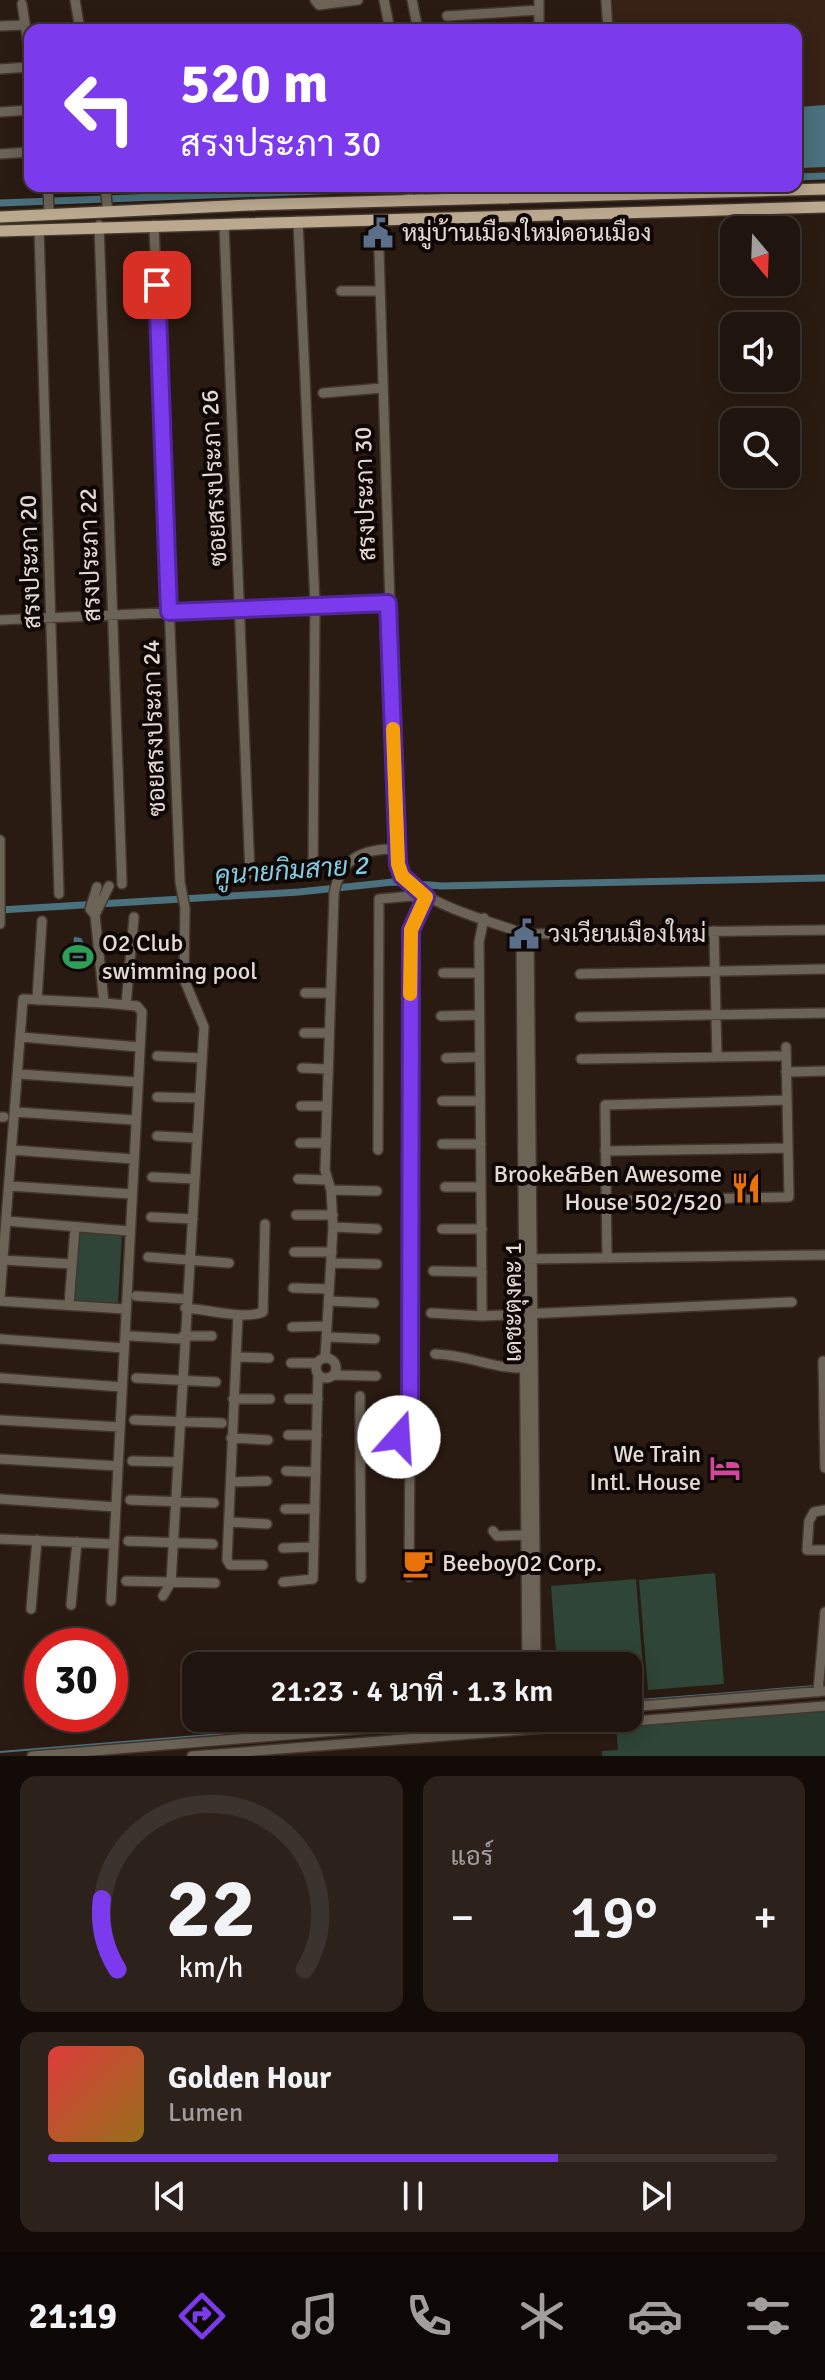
<!DOCTYPE html>
<html lang="th">
<head>
<meta charset="utf-8">
<style>
	:root { --surface:#20140e; --page:#2d211c; --text:#f1f3f6; --muted:#a29e9e; --line:#3d332e; --accent:#7c3aed }
	body { margin:0; font-family:Signika,Sarabun,sans-serif; background:var(--page); color:var(--text); height:100vh; display:flex; flex-direction:column; font-size:30px; white-space:nowrap }
	* { box-sizing:border-box; margin:0 }
	p { font-size:26px; color:var(--muted) }
	.icon { flex:none; width:44px; height:44px; fill:none; stroke:currentColor; stroke-width:2; stroke-linecap:round; stroke-linejoin:round }
	.map { position:relative; height:1756px; overflow:hidden }
	.sheet { display:flex; flex-direction:column; gap:20px; padding:20px; background:#120b08; flex:1 }
	.sheet>* { flex:none }
	.guide { position:absolute; left:24px; top:24px; width:778px; height:168px; border-radius:16px; box-shadow:0 4px 20px #0003,0 0 0 2px var(--line); background:#7c3aed; color:#fff; overflow:hidden }
	.needle { width:52px; rotate:161deg }
	.tools { position:absolute; left:720px; top:216px; display:grid; gap:16px }
	.tools a { display:grid; place-items:center; width:80px; height:80px; border-radius:16px; background:var(--surface); box-shadow:0 4px 20px #0003,0 0 0 2px var(--line); font-size:40px }
	.speed { position:absolute; left:24px; top:1628px; display:flex; gap:16px; font-size:40px; font-weight:700; text-align:center }
	.speed>* { display:grid; place-content:center; width:104px; height:104px; border-radius:50%; background:var(--surface); box-shadow:0 4px 20px #0003,0 0 0 2px var(--line); line-height:1 }
	.speed .limit { border:12px solid #d22; background:#fff; color:#111 }
	.pin { position:absolute; display:grid; place-items:center; width:68px; height:68px; color:#fff; margin:-34px; border-radius:16px; box-shadow:0 4px 12px #0006 }
	.me { position:absolute; width:88px; margin:-44px; rotate:19deg; stroke-linejoin:round; filter:drop-shadow(0 0 6px #0008) }
	.turn { display:flex; align-items:center; gap:28px; height:168px; padding:0 24px; font-size:36px }
	.turn .icon { width:104px; height:104px; stroke-width:2.5 }
	.turn b { display:block; font-size:56px; line-height:68px }
	.big { font-size:60px; font-weight:600; line-height:1.1 }
	.sheet .widget { flex:1; display:flex; flex-direction:column; justify-content:center; gap:12px; min-width:0; padding:0 28px; border-radius:16px; background:var(--page) }
	.sheet .dial { align-items:center; gap:0 }
	.dial svg { height:208px; overflow:visible; fill:none; stroke:var(--line); stroke-width:7; stroke-linecap:round; text-anchor:middle }
	.dial text { fill:var(--text); stroke:none }
	.song { display:flex; align-items:center; gap:24px }
	.cover { width:96px; height:96px; border-radius:12px; background:linear-gradient(135deg,hsl(0 70% 55%),hsl(40 70% 35%)) }
	.played { height:8px; border-radius:4px; background:linear-gradient(90deg,var(--accent) 70%,var(--line) 70%) }
	.keys { display:flex; justify-content:space-around; direction:ltr }
	.heat { display:flex; justify-content:space-between; align-items:center; font-size:44px; direction:ltr }
	.sheet .tiles { flex:1; display:grid; gap:20px; grid-template-columns:1fr 1fr }
	.widget:last-child { grid-column:span 2 }
	.trip { position:absolute; left:182px; top:1652px; width:460px; height:80px; border-radius:16px; background:var(--surface); box-shadow:0 4px 20px #0003,0 0 0 2px var(--line); font-weight:600; line-height:80px; text-align:center }
	.tabs { display:flex; height:128px; justify-content:space-around; align-items:center; background:#0d0806; color:var(--muted) }
	.tabs .icon { width:56px; height:56px }
	.tabs .selected { color:var(--accent) }
	.tabs b { font-size:36px; color:var(--text) }
	.map>svg:first-child { display:block }
</style>
</head>
<body>
<div class="map">
<svg width="825" height="1756" viewBox="0 0 825 1756">
	<rect width="100%" height="100%" fill="#2a1b12"/>
	<path fill="#372215" d="M612,0h213v173l-29,1v-144h-183z"/>
	<path fill="#2e4537" d="M78,1231l44,4 -4,68 -45,-3z
		M715,1573l9,111 -76,6 -9,-110z
		M636,1579l7,89 -86,-2 -6,-80z
		M825,1708v48h-223v-5l16,-1 -2,-25z"/>
	<path fill="#4a717d" d="M825,105v62l-23,1 -3,-61z
		M74,937l7,1 4,7 -2,25 -12,-1z"/>
	<g fill="none" stroke-linecap="round" stroke-linejoin="round">
		<path stroke="#4a717d" stroke-width="2" d="M628,1701l188,-15
			M0,1752l421,-34"/>
		<path stroke="#4a717d" stroke-width="7" d="M796,177l29,-1
			M0,203l450,-17
			M0,910l299,-18 94,-10 49,4 383,-8"/>
		<g stroke="#44362d" stroke-width="12">
			<path id="minor" d="M75,0l5,30
				M315,0l4,5 39,-5
				M384,0l6,30
				M412,0l6,30
				M539,0v30
				M606,0l2,30
				M22,4l8,53
				M447,16l92,-6
				M0,26l25,-1
				M0,69l30,-2
				M0,112l30,-2
				M0,154l30,-2
				M48,186l1,28
				M105,186l3,26
				M408,186l2,14
				M419,186l1,13
				M378,219l20,645c11,38 87,55 121,68
				M298,221l17,383 -2,267
				M224,224l26,650
				M99,225l23,659
				M154,225l26,657 5,26 -1,71 20,48 -33,555 -8,14
				M39,229l20,665
				M341,291h37
				M323,393l59,-5
				M0,620l388,-17
				M0,840v84
				M97,887l-7,22 5,6 14,-29
				M95,915l9,88 33,3 5,6 -31,589
				M714,931l3,126
				M529,934l296,-4
				M521,938l6,728
				M528,938h-7l1,-8 7,4 7,732
				M443,973h36
				M580,974l245,-5
				M305,993h25
				M37,1000l5,-79
				M126,1005l8,-88
				M441,1016l38,-1
				M580,1017l245,-4
				M304,1033h25
				M21,1037l118,10
				M157,1056l45,2
				M446,1058l34,-1
				M581,1059l198,-3
				M302,1068l26,1
				M786,1072l39,-1
				M18,1074l118,8
				M157,1097l42,1
				M442,1101h38
				M301,1106h26
				M15,1112l119,8
				M0,1117h4
				M157,1136l40,2
				M300,1143h26
				M442,1144h39
				M12,1150l121,9
				M378,1150l1,-251 33,-3 14,7
				M605,1151l183,-3
				M152,1177l43,2
				M298,1179l28,1
				M9,1186l122,8
				M445,1187h36
				M331,1190l46,1
				M606,1201l183,-4 -3,-150
				M296,1215h37
				M151,1217l42,2
				M6,1221l123,10
				M333,1227l44,2
				M442,1229h40
				M294,1252h38
				M148,1257l81,6
				M607,1258l-2,-153 182,-5
				M528,1259l297,-4
				M3,1260l69,4
				M331,1263l46,1
				M433,1271l49,1
				M293,1288l36,1
				M136,1296l50,3
				M0,1297l23,-298 81,4
				M0,1301l125,8
				M329,1301l45,2
				M69,1305l6,-78
				M185,1308c21,1 59,12 78,4l2,-88
				M431,1313l51,3 310,-14
				M238,1315l-11,245 3,5h33
				M482,1316l-3,-374 5,-24
				M292,1327l35,-1
				M131,1336l52,3
				M183,1336h29
				M327,1337l48,2
				M0,1339l124,9
				M435,1354c35,1 53,14 89,14
				M237,1357l32,1
				M316 1368a10 10 0 1 1 20 0a10 10 0 1 1-20 0Z
				M325,1358l8,-131 -2,-37 -6,-20 9,-276c6,-35 28,-46 63,-45
				M823,1361l2,107
				M291,1363h26
				M333,1375l43,1
				M0,1378l122,9
				M136,1378l80,4
				M233,1399h37
				M289,1399h29
				M0,1420l120,7
				M134,1420l88,3
				M398 1434a7 7 0 1 1 14 0a7 7 0 1 1-14 0Z
				M410,1428l1,-498 15,-33
				M360,1433v-37
				M288,1435h29
				M231,1438l37,2
				M0,1459l118,7
				M132,1461l45,1
				M286,1471l30,1
				M231,1482l36,-1
				M0,1499l116,8
				M130,1500l84,3
				M285,1509h30
				M825,1510l-11,2 -5,9 -2,29h18
				M229,1522l38,2
				M493,1531l4,5 29,-1
				M0,1539l114,5
				M128,1541l85,3
				M283,1548l31,-1
				M409,1577l1,-138
				M361,1578l-1,-145 38,1
				M126,1581l89,2
				M283,1582l30,-3 5,-204
				M71,1605l6,-63
				M31,1609l6,-69
				M818,1692l7,-80
				M628,1707l197,-16
				M32,1756l462,-38
				M192,1756l633,-50"/>
		</g>
		<g stroke="#44362d" stroke-width="14">
			<path id="major" d="M0,217l249,-12 576,-16
				M0,231l825,-24"/>
		</g>
		<use href="#minor" stroke="#6c6357" stroke-width="9"/>
		<use href="#major" stroke="#baa88f" stroke-width="11"/>
	</g>
	<g fill="none" stroke-linecap="round" stroke-linejoin="round">
		<g stroke="#51269a" stroke-width="20">
			<path id="route" d="M157,285l12,327 219,-9 10,261 4,12 24,21 -15,33 -1,498 -10,1 -1,8"/>
		</g>
		<use href="#route" stroke="#7c3aed" stroke-width="14"/>
		<path stroke="#f59e0b" stroke-width="14" d="M393,729l5,135 4,12 24,21 -15,33 -1,64"/>
	</g>
	<defs>
		<g id="civic-bare" transform="scale(2.4)"><path d="M-.6-6.5H3V-4.5H.6V-3L4-1V1h2V6H-6V1h2V-1L-.6-3ZM-1.2 2.5V6h2.4V2.5Z" fill="#5c6f8a" stroke="#0e0705" stroke-width="2.5" paint-order="stroke"/></g>
		<g id="stadium-bare" transform="scale(2.4)"><path d="M0-5a6.5 5 0 1 0 0 10a6.5 5 0 1 0 0-10ZM-3.5-1.8h7v3.6h-7Z" fill="#2e9e5b" stroke="#0e0705" stroke-width="2.5" paint-order="stroke"/></g>
		<g id="restaurant-bare" transform="scale(2.4)"><path d="M-5-6h1v4h1v-4h1v4h1v-4h1v5L-1.5 .5V6h-2V.5L-5-1ZM5-6V6H3V1.5H1.5Q1.5-4 5-6Z" fill="#e8710a" stroke="#0e0705" stroke-width="2.5" paint-order="stroke"/></g>
		<g id="hotel-bare" transform="scale(2.4)"><path d="M-6-4.5h1.5V1H6V5H4.5V3h-9V5H-6ZM-4 0a1.8 1.8 0 1 1 3.6 0ZM.5 0V-2.5h3Q6-2.5 6 0Z" fill="#d1479c" stroke="#0e0705" stroke-width="2.5" paint-order="stroke"/></g>
		<g id="cafe-bare" transform="scale(2.4)"><path d="M-5.5-4.5H6V0H3Q3 3.5 0 3.5H-2.5Q-5.5 3.5-5.5 0ZM3-3.2v2h1.7v-2ZM-6 4.5H4V6H-6Z" fill="#e8710a" stroke="#0e0705" stroke-width="2.5" paint-order="stroke"/></g>
	</defs>
	<g fill-rule="evenodd">
		<use href="#civic-bare" x="378" y="233"/>
		<use href="#civic-bare" x="524" y="934"/>
		<use href="#stadium-bare" x="78" y="957"/>
		<use href="#restaurant-bare" x="746" y="1188"/>
		<use href="#hotel-bare" x="725" y="1468"/>
		<use href="#cafe-bare" x="418" y="1563"/>
	</g>
	<g text-anchor="middle" stroke-width="8" stroke-linejoin="round" paint-order="stroke">
		<g font-size="24" fill="#e5dad3" stroke="#0e0705" text-anchor="start">
			<text x="402" y="241">หมู่บ้านเมืองใหม่ดอนเมือง</text>
			<text x="548" y="942">วงเวียนเมืองใหม่</text>
			<text x="102" y="951">O2 Club<tspan x="102" dy="28">swimming pool</tspan></text>
			<text x="722" y="1182" text-anchor="end">Brooke&amp;Ben Awesome<tspan x="722" dy="28">House 502/520</tspan></text>
			<text x="701" y="1462" text-anchor="end">We Train<tspan x="701" dy="28">Intl. House</tspan></text>
			<text x="442" y="1571">Beeboy02 Corp.</text>
		</g>
		<g font-size="24" fill="#e5dad3" stroke="#0e0705">
			<text transform="translate(214 478) rotate(-93)" y="8">ซอยสรงประภา 26</text>
			<text transform="translate(365 494) rotate(-92)" y="8">สรงประภา 30</text>
			<text transform="translate(90 555) rotate(-92)" y="8">สรงประภา 22</text>
			<text transform="translate(30 562) rotate(-92)" y="8">สรงประภา 20</text>
			<text transform="translate(154 728) rotate(-92)" y="8">ซอยสรงประภา 24</text>
			<text transform="translate(513 1302) rotate(-90)" y="8">เดชะตุงคะ 1</text>
		</g>
		<g font-size="26" font-style="italic" fill="#85cce3" stroke="#0e0705">
			<text transform="translate(291 870) rotate(-4)" y="9">คูนายกิมสาย 2</text>
		</g>
	</g>
</svg>
<div class="tools">
<a><svg class="needle" viewBox="-14 -14 28 28"><path d="M0-13l5 13h-10z" fill="#e53935"/><path d="M0 13l5-13h-10z" fill="#a29e9e"/></svg></a>
<a><svg class="icon" aria-label="sound" viewBox="0 0 24 24"><path d="M4 9h4l5-4v14l-5-4H4zM17 9q2 3 0 6"/></svg></a>
<a><svg class="icon" aria-label="search" viewBox="0 0 24 24"><circle cx="10" cy="10" r="6"/><path d="M15 15l6 6"/></svg></a>
</div>
<div class="speed"><div class="limit">30</div></div>
<div class="pin" style="left:157px;top:285px;background:#d93025"><svg class="icon" aria-label="arrive" viewBox="0 0 24 24"><path d="M6 21V4h12l-3 4 3 4H6"/></svg></div>
<svg class="me" style="left:399px;top:1437px" viewBox="-20 -20 40 40"><circle r="19" fill="#fff"/><path d="M0-13L10 11 0 6-10 11z" fill="#7c3aed"/></svg>
<div class="trip">21:23 · 4 นาที · 1.3 km</div>
<div class="guide">
<div class="turn"><svg class="icon" aria-label="left" viewBox="0 0 24 24"><path d="M17 20v-9H6M10 6l-5 5 5 5"/></svg><div><b>520 m</b>สรงประภา 30</div></div>
</div>
</div>
<section class="sheet">
<div class="tiles">
<div class="widget dial"><svg viewBox="0 0 100 80">
<path d="M14 69A42 42 0 1 1 86 69"/>
<path d="M14 69A42 42 0 0 1 8 42" stroke="#7c3aed"/>
<text x="50" y="56" font-size="32" font-weight="700">22</text>
<text x="50" y="72" font-size="11">km/h</text>
</svg></div>
<div class="widget"><p>แอร์</p>
<div class="heat"><a>−</a><b class="big">19°</b><a>+</a></div>
</div>
<div class="widget">
<div class="song"><i class="cover"></i><div><b>Golden Hour</b><p>Lumen</p></div></div>
<div class="played"></div>
<div class="keys"><svg class="icon" aria-label="previous" viewBox="0 0 24 24"><path d="M18 5L8 12l10 7zM5 5v14"/></svg><svg class="icon" aria-label="pause" viewBox="0 0 24 24"><path d="M8 5v14M16 5v14"/></svg><svg class="icon" aria-label="next" viewBox="0 0 24 24"><path d="M6 5l10 7-10 7zM19 5v14"/></svg></div>
</div>
</div>
</section>
<nav class="tabs">
<b>21:19</b>
<svg class="icon selected" aria-label="directions" viewBox="0 0 24 24"><path d="M12 3l9 9-9 9-9-9zM9 14v-3h6M13 9l2 2-2 2"/></svg>
<svg class="icon" aria-label="music" viewBox="0 0 24 24"><path d="M9 18V5l10-2v13"/><circle cx="6" cy="18" r="3"/><circle cx="16" cy="16" r="3"/></svg>
<svg class="icon" aria-label="phone" viewBox="0 0 24 24"><path d="M5 4h4l2 5-3 2q2 4 5 5l2-3 5 2v4C11 20 4 13 5 4z"/></svg>
<svg class="icon" aria-label="climate" viewBox="0 0 24 24"><path d="M12 3v18M4 7l16 10M4 17L20 7"/></svg>
<svg class="icon" aria-label="car" viewBox="0 0 24 24"><path d="M5 17H2v-5l4-1 3-4h7l3 4 3 1v5h-3M9 17h6M6 11h13"/><circle cx="7" cy="17" r="2"/><circle cx="17" cy="17" r="2"/></svg>
<svg class="icon" aria-label="filters" viewBox="0 0 24 24"><path d="M4 7h16M4 17h16"/><circle cx="9" cy="7" r="2"/><circle cx="15" cy="17" r="2"/></svg>
</nav>
</body>
</html>
